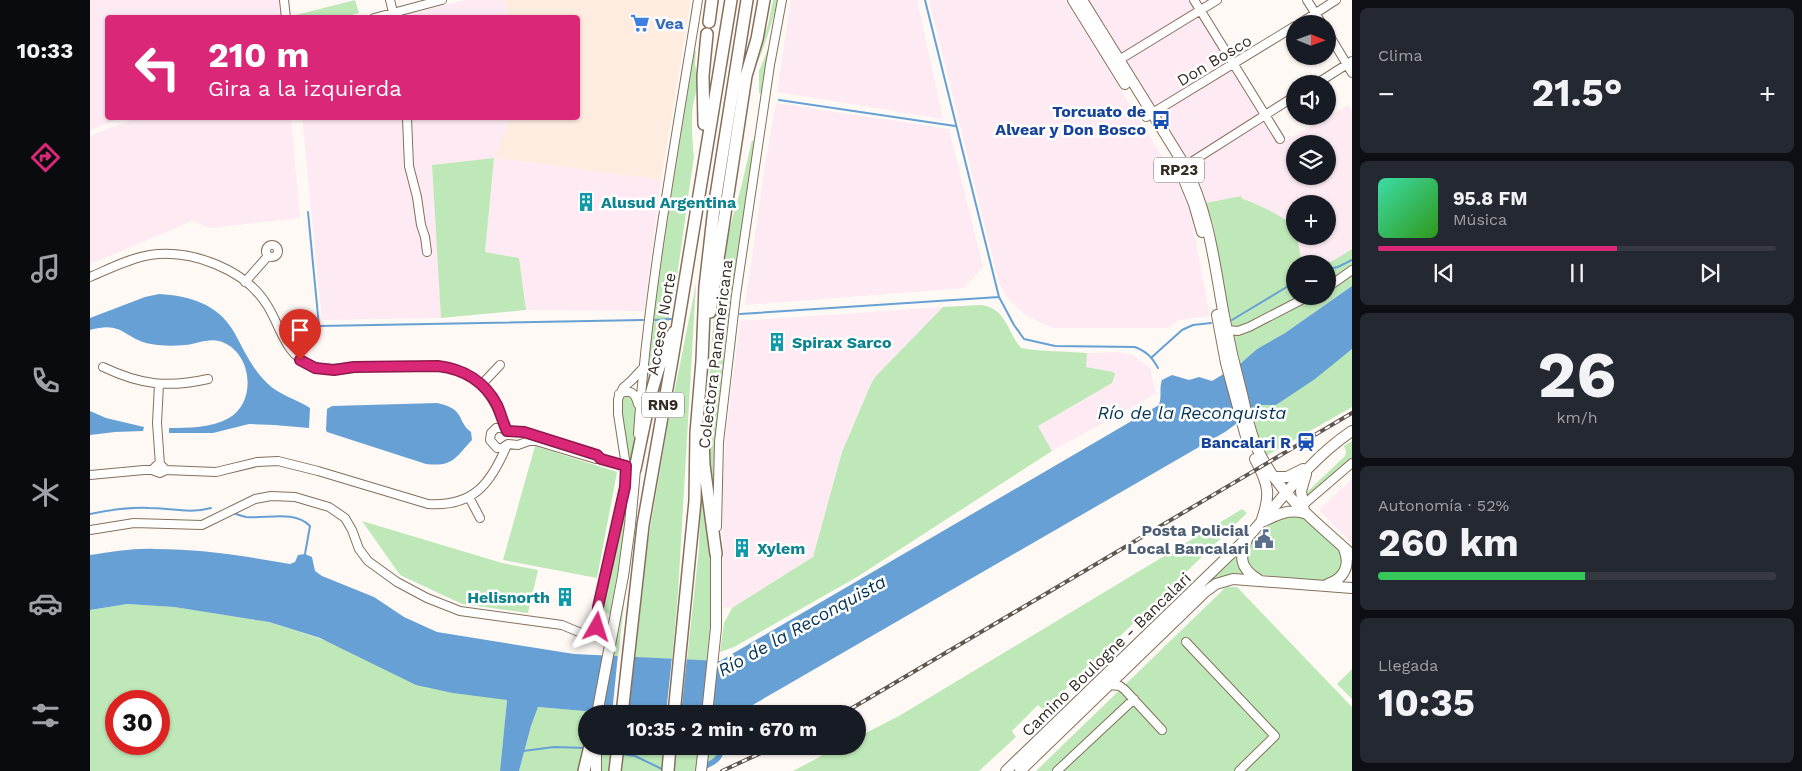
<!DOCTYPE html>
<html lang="es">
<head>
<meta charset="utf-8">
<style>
	:root { --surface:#171b24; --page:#242831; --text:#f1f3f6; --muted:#9ea1a6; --line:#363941; --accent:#db2777 }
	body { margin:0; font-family:"Work Sans",sans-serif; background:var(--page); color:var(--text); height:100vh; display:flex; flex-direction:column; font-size:19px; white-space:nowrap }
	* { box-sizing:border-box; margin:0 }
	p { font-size:16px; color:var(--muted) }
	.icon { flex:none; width:28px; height:28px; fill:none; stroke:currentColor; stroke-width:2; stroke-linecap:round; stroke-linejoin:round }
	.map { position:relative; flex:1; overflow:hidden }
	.drawer { display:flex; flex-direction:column; gap:8px; padding:8px; background:#0d0f14; width:450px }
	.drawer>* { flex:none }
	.hud { position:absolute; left:15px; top:15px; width:475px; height:105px; border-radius:5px; box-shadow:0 1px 4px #0004; background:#db2777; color:#fff; overflow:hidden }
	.needle { width:32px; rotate:91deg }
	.tools { position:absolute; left:1196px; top:15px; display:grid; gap:10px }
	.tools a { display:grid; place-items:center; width:50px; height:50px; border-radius:50%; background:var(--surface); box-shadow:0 1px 4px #0004; font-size:25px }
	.speed { position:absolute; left:15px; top:690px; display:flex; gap:10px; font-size:25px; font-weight:700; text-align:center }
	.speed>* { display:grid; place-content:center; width:65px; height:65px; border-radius:50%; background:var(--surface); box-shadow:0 1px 4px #0004; line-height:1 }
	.speed .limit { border:8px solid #d22; background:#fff; color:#111 }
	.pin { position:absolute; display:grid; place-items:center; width:42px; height:42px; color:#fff; margin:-51px -21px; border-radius:50% 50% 50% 0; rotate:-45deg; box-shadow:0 0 5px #0007 }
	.pin .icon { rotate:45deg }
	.me { position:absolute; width:55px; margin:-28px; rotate:6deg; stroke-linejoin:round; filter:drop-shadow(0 0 4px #0008) }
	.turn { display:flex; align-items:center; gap:18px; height:105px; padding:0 20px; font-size:22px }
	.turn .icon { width:65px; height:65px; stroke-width:2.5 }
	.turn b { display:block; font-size:35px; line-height:42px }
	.big { font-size:38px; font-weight:700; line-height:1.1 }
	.drawer .card { flex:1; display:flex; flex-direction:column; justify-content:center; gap:8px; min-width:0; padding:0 18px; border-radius:8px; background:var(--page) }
	.drawer .dial { align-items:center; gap:0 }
	.dial b { font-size:65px; line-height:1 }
	.song { display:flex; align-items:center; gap:15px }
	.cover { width:60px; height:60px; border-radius:8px; background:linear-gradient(135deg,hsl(160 70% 55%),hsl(110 70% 35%)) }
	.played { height:5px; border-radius:2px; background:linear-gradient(90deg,var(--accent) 60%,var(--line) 60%) }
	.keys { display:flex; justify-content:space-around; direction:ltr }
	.heat { display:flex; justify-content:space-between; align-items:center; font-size:28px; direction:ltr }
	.charge { height:8px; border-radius:4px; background:linear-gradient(90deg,#34c759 52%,var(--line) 0) }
	.trip { position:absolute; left:488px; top:705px; width:288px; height:50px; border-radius:25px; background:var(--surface); box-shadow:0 1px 4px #0004; font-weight:700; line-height:50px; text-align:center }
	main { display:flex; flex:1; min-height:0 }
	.menu { display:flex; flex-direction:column; width:90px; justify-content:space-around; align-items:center; background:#090b0e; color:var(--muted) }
	.menu .icon { width:35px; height:35px }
	.menu .current { color:var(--accent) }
	.menu b { font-size:22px; color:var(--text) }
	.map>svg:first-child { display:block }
</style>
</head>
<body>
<main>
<nav class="menu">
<b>10:33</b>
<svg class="icon current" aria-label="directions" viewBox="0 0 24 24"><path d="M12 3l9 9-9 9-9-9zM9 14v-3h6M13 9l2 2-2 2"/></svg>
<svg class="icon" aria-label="music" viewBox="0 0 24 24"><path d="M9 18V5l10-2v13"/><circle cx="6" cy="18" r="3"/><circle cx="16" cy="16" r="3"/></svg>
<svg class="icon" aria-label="phone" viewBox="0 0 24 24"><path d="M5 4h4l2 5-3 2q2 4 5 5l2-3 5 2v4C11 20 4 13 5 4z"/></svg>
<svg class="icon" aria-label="climate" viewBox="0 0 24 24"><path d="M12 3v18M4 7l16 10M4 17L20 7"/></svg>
<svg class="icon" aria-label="car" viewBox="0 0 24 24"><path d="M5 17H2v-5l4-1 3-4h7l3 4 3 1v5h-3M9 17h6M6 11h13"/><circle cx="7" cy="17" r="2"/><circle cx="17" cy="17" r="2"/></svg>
<svg class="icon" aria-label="filters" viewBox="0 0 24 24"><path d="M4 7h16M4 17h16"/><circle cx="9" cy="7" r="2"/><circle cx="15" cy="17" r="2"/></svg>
</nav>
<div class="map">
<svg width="1262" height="771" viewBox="0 0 1262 771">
	<rect width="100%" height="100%" fill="#fef9f5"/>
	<path fill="#feece1" d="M414,0h187l-30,180 -167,-22 16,-40h68v-100l-69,-1z"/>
	<path fill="#feeaf3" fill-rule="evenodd" d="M0,0h190l2,17 -174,1v100h13l-31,12z
		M376,0h38l5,17 -117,1z
		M701,0h126l26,119 -166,-27z
		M839,0h136l113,182 12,29 20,105 -32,4 -10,8h-115l-25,-11 -20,-18 -9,-16z
		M996,0h105l88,144 69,-39 4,6v138l-21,13 -14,-3 -8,5h-7l-6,-28h32v-32h-33v27l-21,-18 -13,-7 -20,-7 -1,-3 -35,7 -8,-34 -13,-13zM1205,144h33v32h-33z
		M686,103l173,26 34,138 -19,21 -219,17 20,-140z
		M46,118h155l9,100 -90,10 -18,-7 -102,43v-128z
		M212,118h208l-15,40 166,22 -17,131 -118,-1 -7,-52 -34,-6 9,-94 -62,7 9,153 -119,2z
		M853,307l-68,70 -4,7 -29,68 -29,105 -81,51 -9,-1v-124l3,-49 14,-113z
		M1028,352l15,3 17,13 6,26 -104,57 -14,-25 74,-43 1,-11 -28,-5 2,-14z
		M1262,479v64l-33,-33z"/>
	<path fill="#bee8b8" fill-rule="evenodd" d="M265,0l4,13 -15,4h-52v-1z
		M683,0h5c-7,27 -16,54 -28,80l-2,-1 20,-54z
		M680,44l-7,49h-4v-22z
		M603,50l3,1 -1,13 4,22c-10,16 -7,52 -5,71 -9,56 -14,112 -26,167 -6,29 -16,56 -26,84 12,-120 32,-239 51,-358z
		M662,140l2,1v8c-19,124 -41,249 -41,374l-6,-54 1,-67 3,-54 7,-69 6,-32 17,-59z
		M404,158l-9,94 34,6 7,52 -85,8 -9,-153z
		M1151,196l1,3c12,3 49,20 53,31 3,10 5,23 7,34h-7v32h33v-32h-19l8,-5 14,3 21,-13v37l-67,47 -28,16 -18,16 -10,-40 -16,-101 -8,-21z
		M606,284l-18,309 -6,66 -37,-2 13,-116 19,-112z
		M891,305c25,3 26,26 40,43 22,4 44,3 66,5l-1,14 27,5 2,2 -3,9 -74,43 14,25 -195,126 -123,70 -14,5 4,-29 8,-15 81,-51 29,-105 29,-68 4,-7 68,-70z
		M1262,349v58l-86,49 -9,-23 -4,-22 9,-6h14z
		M540,394l4,4 2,9 -4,74 -8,55 -14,79 -9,-6 24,-112 -6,-100z
		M1262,441v20l-45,37 -3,-3 41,-39 1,-4 -2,-6z
		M445,446l82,26 -20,106 -94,-18z
		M612,466l11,93v66l-4,36 -22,-1 12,-111z
		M1152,509l5,4 -203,197 -6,-5 -26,26 4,6 -37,34h-186l47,-25h16v-8l43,-22z
		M1194,514l18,3 39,36 3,6 -5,16 -15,6 -62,-6c-6,-2 -9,-5 -13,-10 -14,-17 22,-42 35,-51z
		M272,521l140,42 36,7 -10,43 -66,-9 -62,-29z
		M1147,550l8,24 -17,2 -172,151z
		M540,553l-12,103h-10z
		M1136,587h11l115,120v64h-316z
		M37,604l47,3 95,15 238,78 -7,71h-410v-161zM26,701h43v43h-43z
		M1262,669v30l-15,-15z
		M448,707l81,7h-33v32h137c-4,17 -13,18 -27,25h-177l12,-45z"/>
	<path fill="#66a0d4" d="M1262,286v63l-37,30 -39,26h-14l-37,27 -488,282h-118l-81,-7 -7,19 -12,45h-19l7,-71 -54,-7 -37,-8 -96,-47 -51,-16 -95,-15 -47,-3 -37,6v-55c22,-3 44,-7 65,-6 46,0 90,7 135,15l5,-2 3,-7 7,-1 7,3 3,14 7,5 52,21 30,20 33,15 137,22 146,7 439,-256c3,-9 0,-17 3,-25l10,-5 17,5 10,-3 13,4 28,-17 17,-15 28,-16z
		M69,294c31,2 59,10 75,38 10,18 18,37 33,51 12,12 29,16 43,25l-1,20 -35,-3 -25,-1 -36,9h-44v-5c19,0 43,0 60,-10 29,-17 23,-68 -10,-77 -11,-3 -23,3 -34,4 -12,1 -23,1 -34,-1 -27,-5 -28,-24 -61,-14v-12l55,-21z
		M347,403c8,2 17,4 22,12 4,7 5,12 12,17l1,8c-17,18 -19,27 -46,24l-99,-32 -1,-2 1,-21 5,-3z
		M0,411l16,7 38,9 -1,4 -28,1 -25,3z"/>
	<path fill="#fef9f5" d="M528,654l16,1 -6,59h-16z
		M582,657h15l-6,57h-15z"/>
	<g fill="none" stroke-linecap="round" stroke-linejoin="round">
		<path stroke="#66a0d4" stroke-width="2" d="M835,0l74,297 15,28 10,14 31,7 80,1c12,5 17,10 23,21
			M689,100l176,26
			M218,212l11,114 324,-6
			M1238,269l10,-2 14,-7
			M650,314l259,-17
			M626,315l13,-1
			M565,320l16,-1
			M1142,320l63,-38
			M1062,357l30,-27 11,-5 18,-2
			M144,513c4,2 8,3 12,4 21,2 48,-7 64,9l-5,28
			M0,514c19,-4 39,-7 59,-6 21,0 41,6 62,0
			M510,750l13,2
			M433,751l31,-4 32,1
			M532,754l13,2 29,14"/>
		<path stroke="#66a0d4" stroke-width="5.5" d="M610,769c13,-7 19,-7 23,-23"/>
		<g stroke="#85705c" stroke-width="10">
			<path id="minor" d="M194,0l2,18
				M300,0l4,16
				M1104,0l86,139
				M1217,0l15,24
				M284,18l68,-18
				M1209,24l37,-24
				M1238,33l24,40
				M1029,60l98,-60
				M1226,84l36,-23
				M1056,117l149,-91
				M317,118l2,48 8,31 4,28 4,12 2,15
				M1095,166l110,-70
				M176 251a6 6 0 1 1 12 0a6 6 0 1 1-12 0Z
				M0,277c19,-8 40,-19 60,-22 41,-6 95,14 117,50 14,22 17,48 43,60 15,7 29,3 45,2 27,-1 55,0 83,-1 41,6 55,27 68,64
				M155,282l23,-26
				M1238,287l24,-17
				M1137,330l11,1 11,-4 60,-31
				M13,367c38,18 65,21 105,12
				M69,384l-2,39 3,42
				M392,384l18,-19
				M529,394c11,-5 16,-2 19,10
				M406,428h5l6,3 17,1 73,23 4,4h-5l-60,-18h-7l-11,4 -10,-1 -6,4h-5l-7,-8 1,-7z
				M548,434c10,-146 37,-290 60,-434
				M511,459l25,7
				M62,470l5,-5h4l5,5 50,2 41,-10 21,-1 40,10 110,33c46,3 63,-21 79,-59
				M0,475l54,-5h8l8,3 6,-3
				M379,497l11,21
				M1212,506l50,-43
				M627,527l2,-85 17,-147 34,-230 12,-65
				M0,530l44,-7 68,2 53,-26 16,-3 24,1 34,10 16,11 7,12 7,19 9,12 29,21 30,16 33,13 102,14 24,10 9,-6 3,-22 28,-127v-14l-8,-52v-15l5,-11 9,-8 12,-13
				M1096,642l89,94 -36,35
				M1019,685l11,1 5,4 37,40
				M967,771l77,-72"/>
		</g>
		<g stroke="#85705c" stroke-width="12">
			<path id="major" d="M983,0l52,84
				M992,0l103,166c25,50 29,97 39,150 5,26 11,52 18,78 5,21 9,45 20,64 21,40 58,67 90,97
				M1090,170l14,34 8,28
				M1127,315l9,48 22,81
				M1165,459c14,26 16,36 6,63
				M1184,477h13l16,-8
				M1214,511l-3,-20 5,-17
				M1174,521c14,-7 25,-12 40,-8
				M1169,580c-20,-12 -20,-23 -11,-43 33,-37 62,-78 104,-106
				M1238,584c16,-5 23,-19 16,-35
				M507,714l26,-138 7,-51 5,-56
				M617,714l9,-86v-74
				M506,746v25
				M611,771l3,-25
				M916,771l242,-234
				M930,771l185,-179 11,-8 17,-5 119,9"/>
		</g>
		<g stroke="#85705c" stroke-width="14">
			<path id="highway" d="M619,22l3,-22
				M614,124l-1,-48 4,-42
				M620,312l36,-236 11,-37 7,-39
				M613,440l1,25 12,89
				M545,469c9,-42 18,-100 39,-137
				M532,714l21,-189 29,-165 59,-360
				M584,714l21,-213 1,-68 6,-72 3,-74 9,-79 33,-208
				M494,771l6,-25
				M525,771l3,-25
				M578,771l2,-25"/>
		</g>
		<use href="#minor" stroke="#fff" stroke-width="8"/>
		<use href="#major" stroke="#fff" stroke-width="10"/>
		<use href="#highway" stroke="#fff" stroke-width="11"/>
		<g stroke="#5e564f" stroke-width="4">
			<path id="rail" d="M752,714l510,-301
				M632,771l54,-25"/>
		</g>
		<use href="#rail" stroke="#fff" stroke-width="2" stroke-dasharray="5.5" stroke-linecap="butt"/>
	</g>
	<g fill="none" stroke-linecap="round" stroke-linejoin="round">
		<g stroke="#8e194d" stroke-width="12">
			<path id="route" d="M210,360l15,8 19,2 20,-3 84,-1c26,3 47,16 59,39 4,9 6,18 10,26l17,1 73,23 4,4 25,7 -1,21 -27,120 -1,20"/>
		</g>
		<use href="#route" stroke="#db2777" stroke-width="9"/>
	</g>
	<defs>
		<g id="supermarket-bare" transform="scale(1.5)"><path d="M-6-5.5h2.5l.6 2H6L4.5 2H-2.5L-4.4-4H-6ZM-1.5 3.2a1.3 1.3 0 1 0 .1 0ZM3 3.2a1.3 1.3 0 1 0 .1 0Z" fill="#3f7fe0" stroke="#fff" stroke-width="2.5" paint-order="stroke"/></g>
		<g id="bus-bare" transform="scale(1.5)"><path d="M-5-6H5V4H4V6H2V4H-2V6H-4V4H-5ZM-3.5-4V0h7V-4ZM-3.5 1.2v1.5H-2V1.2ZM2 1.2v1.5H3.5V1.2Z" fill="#1a4fb4" stroke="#fff" stroke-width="2.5" paint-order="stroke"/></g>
		<g id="building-bare" transform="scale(1.5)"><path d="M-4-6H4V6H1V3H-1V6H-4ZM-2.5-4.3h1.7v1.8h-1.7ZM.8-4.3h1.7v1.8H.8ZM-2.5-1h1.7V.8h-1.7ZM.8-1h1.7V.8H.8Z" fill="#0f9aa8" stroke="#fff" stroke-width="2.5" paint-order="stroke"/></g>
		<g id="station-bare" transform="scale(1.5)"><path d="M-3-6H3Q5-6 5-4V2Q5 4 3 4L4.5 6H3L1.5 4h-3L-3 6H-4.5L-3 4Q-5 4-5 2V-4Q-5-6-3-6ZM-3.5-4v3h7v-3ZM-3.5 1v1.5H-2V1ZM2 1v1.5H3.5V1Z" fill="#1a4fb4" stroke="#fff" stroke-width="2.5" paint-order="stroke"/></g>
		<g id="civic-bare" transform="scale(1.5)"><path d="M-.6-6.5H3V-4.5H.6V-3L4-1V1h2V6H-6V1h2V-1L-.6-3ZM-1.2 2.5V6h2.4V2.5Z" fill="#5c6f8a" stroke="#fff" stroke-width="2.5" paint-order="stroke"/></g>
	</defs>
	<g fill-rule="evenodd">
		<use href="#supermarket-bare" x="550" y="23"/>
		<use href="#bus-bare" x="1071" y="120"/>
		<use href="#building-bare" x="496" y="202"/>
		<use href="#building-bare" x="687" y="342"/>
		<use href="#station-bare" x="1216" y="442"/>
		<use href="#civic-bare" x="1174" y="539"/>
		<use href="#building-bare" x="652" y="548"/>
		<use href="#building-bare" x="475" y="597"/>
	</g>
	<g text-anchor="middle" stroke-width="5" stroke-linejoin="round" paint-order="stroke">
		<g fill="#fff" stroke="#716b65" stroke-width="1">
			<rect x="1064" y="157.5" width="50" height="25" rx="4"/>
			<rect x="552" y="392.5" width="42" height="25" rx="4"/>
		</g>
		<g font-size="15" font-weight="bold" fill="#342b23">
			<text x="1089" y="175">RP23</text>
			<text x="573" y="410">RN9</text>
		</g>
		<g font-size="16" font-weight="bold" fill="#366cbe" stroke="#fff" text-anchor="start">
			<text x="565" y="29">Vea</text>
		</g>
		<g font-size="16" fill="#342b23" stroke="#fff">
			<text transform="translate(1124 60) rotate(-31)" y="6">Don Bosco</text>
			<text transform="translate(571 324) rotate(-80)" y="6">Acceso Norte</text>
			<text transform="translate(625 354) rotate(-83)" y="6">Colectora Panamericana</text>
			<text transform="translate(1016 654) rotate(-44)" y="6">Camino Boulogne - Bancalari</text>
		</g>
		<g font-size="16" font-weight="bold" fill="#164399" stroke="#fff" text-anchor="end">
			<text x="1056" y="117">Torcuato de<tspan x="1056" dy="18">Alvear y Don Bosco</tspan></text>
			<text x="1201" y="448">Bancalari R</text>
		</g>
		<g font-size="16" font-weight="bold" fill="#0d838f" stroke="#fff" text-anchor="start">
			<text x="511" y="208">Alusud Argentina</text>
			<text x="702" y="348">Spirax Sarco</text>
			<text x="667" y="554">Xylem</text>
			<text x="460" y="603" text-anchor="end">Helisnorth</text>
		</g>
		<g font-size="16" font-weight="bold" fill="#4e5e75" stroke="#fff" text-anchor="end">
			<text x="1159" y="536">Posta Policial<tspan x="1159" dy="18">Local Bancalari</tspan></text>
		</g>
		<g font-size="18" font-style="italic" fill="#043254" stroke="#fff">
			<text x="1102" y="419">Río de la Reconquista</text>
			<text transform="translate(712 626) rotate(-29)" y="6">Río de la Reconquista</text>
		</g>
	</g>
</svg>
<div class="tools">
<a><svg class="needle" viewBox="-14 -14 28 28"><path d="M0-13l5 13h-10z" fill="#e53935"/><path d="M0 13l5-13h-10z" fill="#9ea1a6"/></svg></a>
<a><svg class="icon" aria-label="sound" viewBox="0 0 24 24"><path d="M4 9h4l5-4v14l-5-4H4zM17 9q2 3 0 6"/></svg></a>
<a><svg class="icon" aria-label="layers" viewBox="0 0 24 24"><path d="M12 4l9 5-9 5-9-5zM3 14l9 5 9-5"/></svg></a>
<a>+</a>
<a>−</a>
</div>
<div class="speed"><div class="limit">30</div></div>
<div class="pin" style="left:210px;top:360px;background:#d93025"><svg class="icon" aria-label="arrive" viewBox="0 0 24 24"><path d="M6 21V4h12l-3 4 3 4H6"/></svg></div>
<svg class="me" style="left:507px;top:627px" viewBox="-20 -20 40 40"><path d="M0-17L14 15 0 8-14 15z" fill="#db2777" stroke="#fff" stroke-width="4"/></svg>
<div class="trip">10:35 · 2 min · 670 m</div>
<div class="hud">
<div class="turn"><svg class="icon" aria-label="left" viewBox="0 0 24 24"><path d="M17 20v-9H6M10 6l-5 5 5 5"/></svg><div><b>210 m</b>Gira a la izquierda</div></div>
</div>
</div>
<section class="drawer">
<div class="card"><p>Clima</p>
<div class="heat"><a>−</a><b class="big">21.5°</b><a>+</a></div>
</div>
<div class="card">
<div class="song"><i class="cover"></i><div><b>95.8 FM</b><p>Música</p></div></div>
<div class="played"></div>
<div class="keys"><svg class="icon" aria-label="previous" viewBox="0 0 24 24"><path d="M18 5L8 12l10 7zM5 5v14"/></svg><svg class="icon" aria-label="pause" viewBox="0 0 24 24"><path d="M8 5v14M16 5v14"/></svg><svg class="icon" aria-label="next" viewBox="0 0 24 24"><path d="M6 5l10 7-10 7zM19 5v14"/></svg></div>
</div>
<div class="card dial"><b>26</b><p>km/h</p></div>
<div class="card"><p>Autonomía · 52%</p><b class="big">260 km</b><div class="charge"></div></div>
<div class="card"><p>Llegada</p><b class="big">10:35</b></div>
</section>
</main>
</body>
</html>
